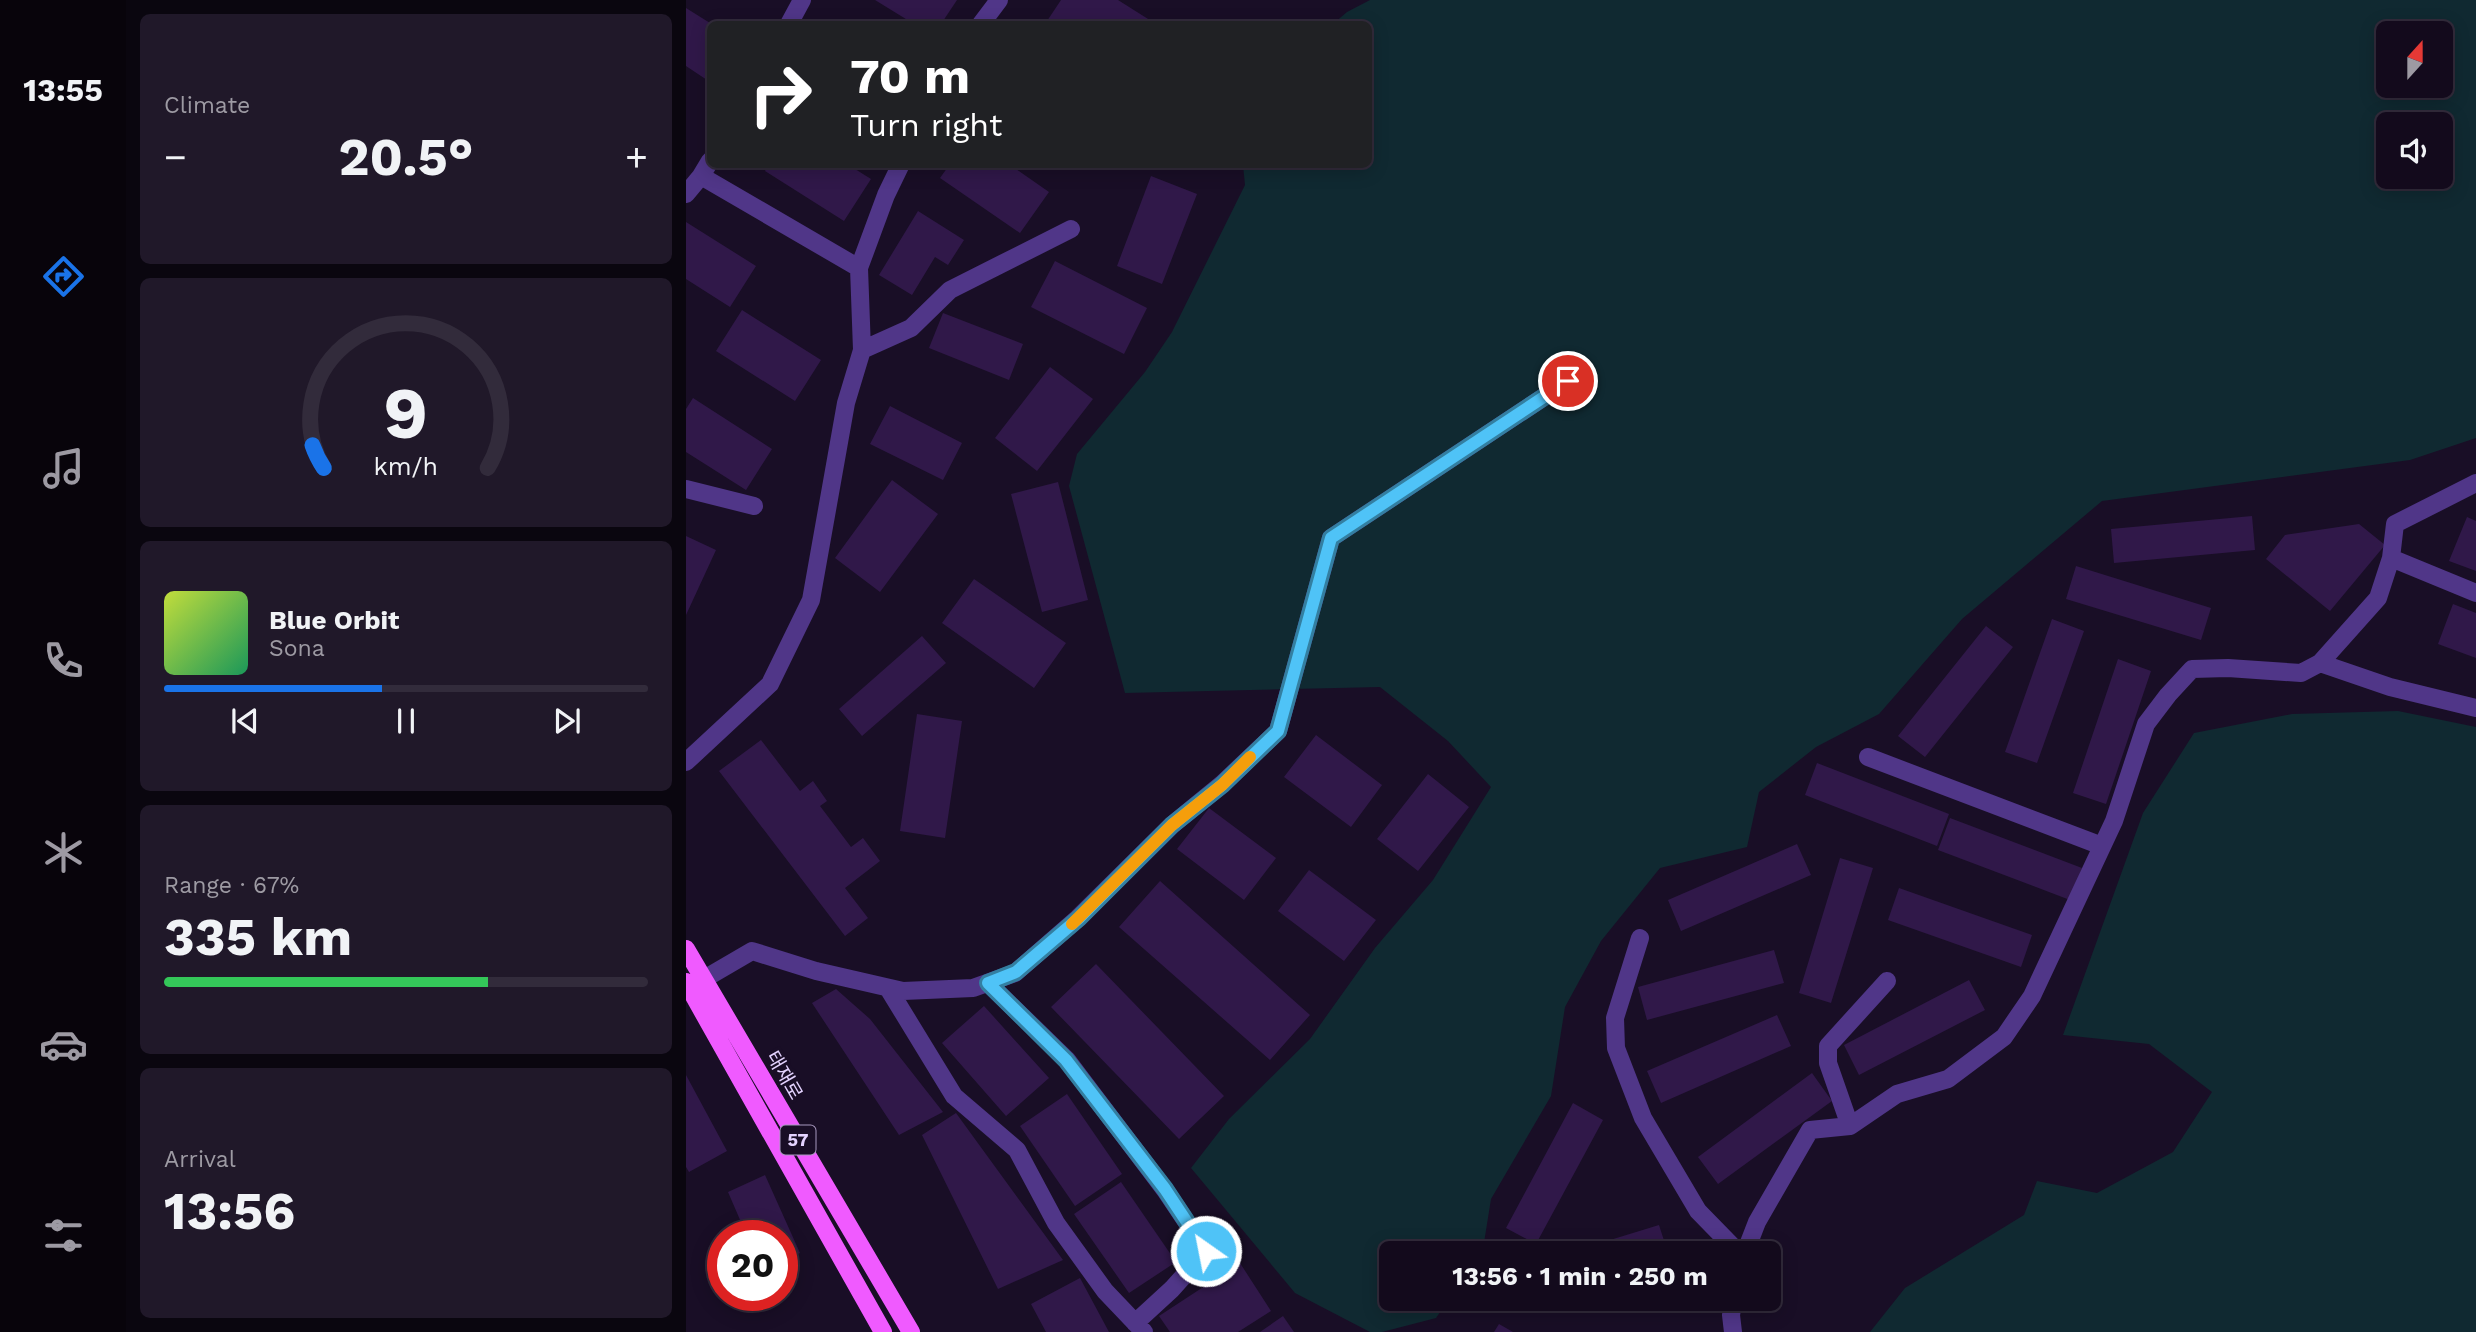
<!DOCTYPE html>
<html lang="en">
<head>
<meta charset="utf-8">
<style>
	:root { --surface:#130a1c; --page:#201829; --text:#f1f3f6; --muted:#9d9aa3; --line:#322b3b; --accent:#1a73e8 }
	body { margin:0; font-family:"Work Sans","Noto Sans KR",sans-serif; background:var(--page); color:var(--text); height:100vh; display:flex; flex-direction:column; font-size:26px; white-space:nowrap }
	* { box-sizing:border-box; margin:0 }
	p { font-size:23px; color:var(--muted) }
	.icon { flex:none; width:38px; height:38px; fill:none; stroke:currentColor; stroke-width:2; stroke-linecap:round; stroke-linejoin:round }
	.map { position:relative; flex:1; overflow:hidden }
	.details { display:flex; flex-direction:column; gap:14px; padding:14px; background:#0a060f; width:560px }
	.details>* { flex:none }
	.banner { position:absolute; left:21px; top:21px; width:665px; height:147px; border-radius:10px; box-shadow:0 4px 18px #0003,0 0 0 2px var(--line); background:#202124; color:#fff; overflow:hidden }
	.needle { width:46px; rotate:21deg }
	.tools { position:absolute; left:1690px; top:21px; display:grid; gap:14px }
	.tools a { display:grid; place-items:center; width:77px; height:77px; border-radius:10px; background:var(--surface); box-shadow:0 4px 18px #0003,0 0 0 2px var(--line); font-size:35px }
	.speed { position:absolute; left:21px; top:1220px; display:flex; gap:14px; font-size:35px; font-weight:700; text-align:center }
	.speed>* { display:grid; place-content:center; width:91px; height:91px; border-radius:50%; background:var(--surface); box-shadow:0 4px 18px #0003,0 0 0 2px var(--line); line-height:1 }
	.speed .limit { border:10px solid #d22; background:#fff; color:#111 }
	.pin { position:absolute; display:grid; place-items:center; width:60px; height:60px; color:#fff; margin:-30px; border:4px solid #fff; border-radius:50%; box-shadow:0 2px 7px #0007 }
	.me { position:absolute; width:77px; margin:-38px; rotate:327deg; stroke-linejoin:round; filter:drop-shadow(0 0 5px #0008) }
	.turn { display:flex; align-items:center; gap:24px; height:147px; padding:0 28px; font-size:32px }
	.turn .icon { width:91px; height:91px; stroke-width:2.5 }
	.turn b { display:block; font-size:49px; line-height:60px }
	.big { font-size:52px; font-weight:700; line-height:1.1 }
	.details .card { flex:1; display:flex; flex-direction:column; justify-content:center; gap:10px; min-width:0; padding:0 24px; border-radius:10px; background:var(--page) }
	.details .dial { align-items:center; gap:0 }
	.dial svg { height:182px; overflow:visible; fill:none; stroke:var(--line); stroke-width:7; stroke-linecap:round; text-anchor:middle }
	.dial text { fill:var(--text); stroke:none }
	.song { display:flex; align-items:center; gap:21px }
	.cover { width:84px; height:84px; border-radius:10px; background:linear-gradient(135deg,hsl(70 70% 55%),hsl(150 70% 35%)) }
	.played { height:7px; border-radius:4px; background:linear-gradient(90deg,var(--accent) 45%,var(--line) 45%) }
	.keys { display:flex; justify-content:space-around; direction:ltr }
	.heat { display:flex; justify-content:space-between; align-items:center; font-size:38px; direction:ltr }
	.charge { height:10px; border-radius:5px; background:linear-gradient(90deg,#34c759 67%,var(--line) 0) }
	.trip { position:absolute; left:693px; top:1241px; width:402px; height:70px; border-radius:10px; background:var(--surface); box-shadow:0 4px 18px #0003,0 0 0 2px var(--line); font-weight:700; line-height:70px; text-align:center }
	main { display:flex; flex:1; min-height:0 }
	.tabs { display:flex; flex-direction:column; width:126px; justify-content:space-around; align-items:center; background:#08040b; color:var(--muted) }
	.tabs .icon { width:49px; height:49px }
	.tabs .on { color:var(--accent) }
	.tabs b { font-size:32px; color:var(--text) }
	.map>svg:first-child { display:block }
</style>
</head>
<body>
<main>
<nav class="tabs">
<b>13:55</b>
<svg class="icon on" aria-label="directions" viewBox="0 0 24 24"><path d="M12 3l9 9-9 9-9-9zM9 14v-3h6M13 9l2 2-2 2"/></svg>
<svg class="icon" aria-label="music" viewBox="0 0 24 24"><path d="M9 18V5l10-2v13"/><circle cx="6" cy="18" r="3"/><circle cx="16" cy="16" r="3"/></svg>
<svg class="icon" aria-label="phone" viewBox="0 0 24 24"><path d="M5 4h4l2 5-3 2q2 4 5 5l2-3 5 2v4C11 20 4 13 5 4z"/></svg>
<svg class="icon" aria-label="climate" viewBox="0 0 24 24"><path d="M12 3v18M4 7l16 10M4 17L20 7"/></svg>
<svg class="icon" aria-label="car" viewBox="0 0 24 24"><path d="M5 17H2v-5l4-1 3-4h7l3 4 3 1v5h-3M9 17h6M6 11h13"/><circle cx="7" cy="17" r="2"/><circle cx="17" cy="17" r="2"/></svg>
<svg class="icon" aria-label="filters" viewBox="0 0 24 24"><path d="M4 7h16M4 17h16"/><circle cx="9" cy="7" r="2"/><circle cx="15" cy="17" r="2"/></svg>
</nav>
<section class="details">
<div class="card"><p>Climate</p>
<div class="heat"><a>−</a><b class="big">20.5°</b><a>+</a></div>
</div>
<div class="card dial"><svg viewBox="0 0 100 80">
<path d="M14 69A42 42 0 1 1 86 69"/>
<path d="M14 69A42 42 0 0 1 9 59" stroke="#1a73e8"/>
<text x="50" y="56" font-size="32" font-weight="700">9</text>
<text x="50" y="72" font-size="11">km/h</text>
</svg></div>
<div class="card">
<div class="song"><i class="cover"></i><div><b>Blue Orbit</b><p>Sona</p></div></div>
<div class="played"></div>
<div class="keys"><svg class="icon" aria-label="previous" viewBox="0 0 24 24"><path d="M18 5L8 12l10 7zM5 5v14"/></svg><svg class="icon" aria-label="pause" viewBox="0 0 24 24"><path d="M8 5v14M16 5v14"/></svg><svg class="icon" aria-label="next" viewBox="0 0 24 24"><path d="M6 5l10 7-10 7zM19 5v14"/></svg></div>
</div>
<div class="card"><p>Range · 67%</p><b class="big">335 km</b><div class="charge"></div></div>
<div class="card"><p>Arrival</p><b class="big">13:56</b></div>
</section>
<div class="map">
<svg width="1790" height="1332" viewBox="0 0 1790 1332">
	<rect width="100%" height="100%" fill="#190e26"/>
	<path fill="#102931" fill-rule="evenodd" d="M684,0h1106v438l-66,22 -308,41 -140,118 -83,95 -63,33 -57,45 -12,55 -87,21 -59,73 -36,66 -14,89 -60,103 -8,50 -3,4h-89v45l58,1 -13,19 -54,14h-12l-75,-39 -104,-125 38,-49 81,-80 65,-91 58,-68 58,-93 -43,-46 -68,-54 -255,6 -56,-207 8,-32 68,-82 27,-40 73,-147 -2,-20 125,-1v-140h-35l14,-12zM1703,33h52v53h-52zM1703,124h52v53h-52z
		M1712,711l78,16v605h-606l35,-44 119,-73 13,-34 60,12 76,-41 39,-60 -63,-48 -86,-9 80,-222 51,-80 98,-19z"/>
	<path fill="#301849" d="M189,0h82l-16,24h-27z
		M375,0h57l38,24h-111z
		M0,8l24,15v59l-24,-16z
		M83,164h78l24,15 -27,42 -79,-50z
		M264,164h59l40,28 -29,41 -80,-55z
		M465,176l46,18 -35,90 -45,-18z
		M232,211l46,29 -16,25 -13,-8 -23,38 -33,-20z
		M0,222l70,44 -26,41 -44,-28z
		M369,261l92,47 -23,46 -93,-47z
		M56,310l79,50 -26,41 -79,-50z
		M257,313l80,31 -14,36 -80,-32z
		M364,367l43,32 -56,72 -42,-33z
		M7,398l79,51 -26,41 -60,-38v-43z
		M204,406l72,37 -19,37 -73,-36z
		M206,480l46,34 -58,78 -45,-34z
		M372,482l30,118 -46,12 -31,-118z
		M1566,516l3,34 -141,13 -3,-34z
		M1781,517l9,4v50l-27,-10z
		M1673,524l26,21 -55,66 -64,-52 19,-24z
		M0,536l30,14 -30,65z
		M1390,566l135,42 -10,32 -135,-41z
		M288,579l92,64 -32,45 -92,-65z
		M1767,604l23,9v45l-38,-14z
		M1366,619l32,12 -47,132 -32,-11z
		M1300,626l27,21 -88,110 -27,-21z
		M236,636l24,27 -84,73 -23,-27z
		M1432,659l33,12 -45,133 -33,-11z
		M231,714l45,7 -17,117 -45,-7z
		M630,735l66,50 -31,42 -67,-50z
		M75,740l39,51 13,-10 14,20 -7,5 31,41 12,-9 17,23 -35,27 23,30 -23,18 -126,-165z
		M1131,763l132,51 -12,32 -132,-51z
		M742,774l41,33 -51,64 -41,-32z
		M523,808l67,50 -32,42 -67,-51z
		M1264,818l132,50 -12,32 -132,-50z
		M1111,844l14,31 -130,56 -13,-31z
		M1154,858l33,10 -42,135 -32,-10z
		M623,870l67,50 -32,41 -66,-50z
		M474,881l150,134 -40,45 -151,-133z
		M1213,888l133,47 -11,32 -133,-47z
		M1088,950l10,33 -137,37 -9,-33z
		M410,964l128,132 -45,43 -128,-132z
		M1283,980l16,30 -126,65 -15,-30z
		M150,989l34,30 73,93 -44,23 -87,-132z
		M298,1006l65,72 -43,38 -64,-73z
		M1091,1015l14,31 -130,57 -14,-32z
		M1126,1073l20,28 -114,83 -20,-27z
		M0,1075l41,76 -38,21 -3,-5z
		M381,1094l55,80 -47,32 -55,-80z
		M887,1103l30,17 -67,124 -30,-16z
		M270,1113l107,147 -65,29 -76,-154z
		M79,1175l35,78 -18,8v-25h-35l-19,-44z
		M435,1182l55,80 -47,31 -55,-79z
		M973,1225l9,28h-97v-1z
		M554,1263l31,48 -33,21h-68l-11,-16z
		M394,1278l29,54h-63l-15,-28z
		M875,1298h27v1l-25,8z
		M597,1316l11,16h-34z
		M813,1324l14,8h-19z"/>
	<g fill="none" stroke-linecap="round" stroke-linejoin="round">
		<path stroke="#503688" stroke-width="18" d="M103,24l13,-24
			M295,24l18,-24
			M24,161l-9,15 158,92
			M0,194l15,-18
			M176,350l49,-22 39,-38 121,-61
			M0,489l68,17
			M1705,558l85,35
			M1634,663l70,24 86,21
			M1182,757l234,89
			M0,762l84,-78 41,-84 35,-197 16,-53 -3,-82 27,-73 15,-31
			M954,938l-25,80 1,30 27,70 55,93 41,42
			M18,979l48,-28 64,20 87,20 70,-3 42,-15 63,-55 94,-93 50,-41 56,-53 53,-193 237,-157
			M302,983l79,77 98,130 41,61 -34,38 -37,34
			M202,988l66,108 63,54 39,73 49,68 39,41
			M1164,1126l-22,-63v-17l59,-65
			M1059,1253l12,-31 53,-92 40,-4 47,-32 51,-15 56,-42 28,-41 82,-175 32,-97 22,-29 24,-26 36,-1 73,5 19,-10 58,-65 13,-40 4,-34 81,-41
			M1047,1332l-2,-17 3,-17"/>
		<path stroke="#f05aff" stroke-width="18" d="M0,949l225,383
			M0,982l197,350"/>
	</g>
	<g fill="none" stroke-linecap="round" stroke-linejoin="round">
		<g stroke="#337fa1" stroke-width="18">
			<path id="route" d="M520,1251l-41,-62 -99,-129 -78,-77 28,-11 63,-54 93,-93 50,-40 56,-54 53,-193 237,-157"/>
		</g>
		<use href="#route" stroke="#4fc3f7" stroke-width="12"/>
		<path stroke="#f59e0b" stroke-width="12" d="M386,924l100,-99 50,-40 28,-28"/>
	</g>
	<g text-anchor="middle" stroke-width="7" stroke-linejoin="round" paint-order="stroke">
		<rect fill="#190e26" stroke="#a798be" stroke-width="2" x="94.5" y="1125.5" width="35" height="29" rx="5"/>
		<g font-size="18" font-weight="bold" fill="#e4d3ff">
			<text x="112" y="1146">57</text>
		</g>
		<g font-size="19" fill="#e4d3ff" stroke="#190e26">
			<text transform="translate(99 1075) rotate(60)" y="7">태재로</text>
		</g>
	</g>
</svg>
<div class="tools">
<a><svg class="needle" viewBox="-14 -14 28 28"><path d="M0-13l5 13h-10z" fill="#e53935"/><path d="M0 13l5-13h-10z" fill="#9d9aa3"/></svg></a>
<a><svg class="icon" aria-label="sound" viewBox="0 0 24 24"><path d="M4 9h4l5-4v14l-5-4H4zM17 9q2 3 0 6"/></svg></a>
</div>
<div class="speed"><div class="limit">20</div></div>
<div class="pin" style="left:882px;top:381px;background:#d93025"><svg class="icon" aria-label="arrive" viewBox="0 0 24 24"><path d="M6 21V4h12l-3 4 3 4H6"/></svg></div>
<svg class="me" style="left:520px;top:1251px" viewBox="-20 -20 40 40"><circle r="17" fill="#4fc3f7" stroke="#fff" stroke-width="3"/><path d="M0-11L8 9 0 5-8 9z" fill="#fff"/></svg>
<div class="trip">13:56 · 1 min · 250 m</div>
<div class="banner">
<div class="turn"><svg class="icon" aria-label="right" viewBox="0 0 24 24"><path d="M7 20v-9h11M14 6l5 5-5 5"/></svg><div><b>70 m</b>Turn right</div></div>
</div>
</div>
</main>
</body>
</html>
